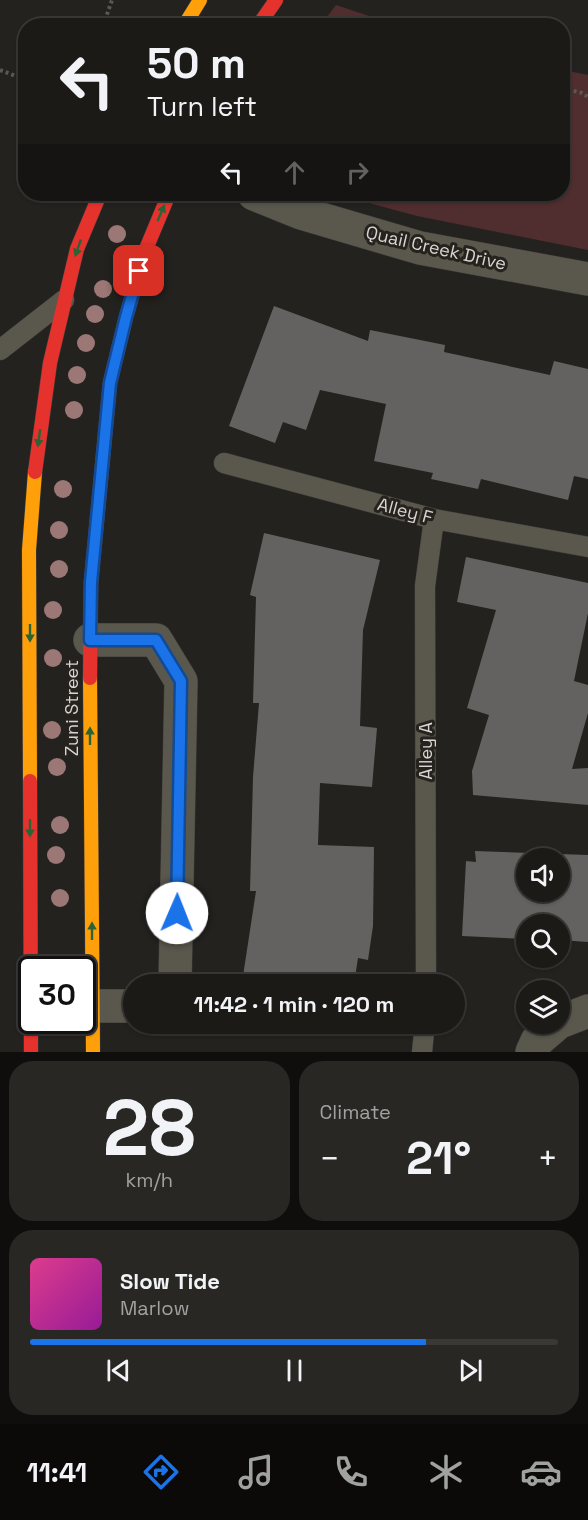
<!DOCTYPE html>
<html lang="en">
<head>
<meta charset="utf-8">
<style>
	:root { --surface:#1b1a17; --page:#282724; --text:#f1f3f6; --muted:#a0a1a1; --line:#393836; --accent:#1a73e8 }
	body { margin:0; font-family:"Space Grotesk",sans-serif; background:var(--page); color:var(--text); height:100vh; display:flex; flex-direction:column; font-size:22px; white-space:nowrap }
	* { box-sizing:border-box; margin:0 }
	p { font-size:20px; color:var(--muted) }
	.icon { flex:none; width:33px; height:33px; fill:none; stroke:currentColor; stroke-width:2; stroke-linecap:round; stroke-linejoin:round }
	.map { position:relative; height:1052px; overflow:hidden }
	.details { display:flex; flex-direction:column; gap:9px; padding:9px; background:#0f0e0d; flex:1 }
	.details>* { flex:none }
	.banner { position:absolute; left:18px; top:18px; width:552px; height:183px; border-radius:24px; box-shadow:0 2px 4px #0004,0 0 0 2px var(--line); background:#1b1a17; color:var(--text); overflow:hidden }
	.controls { position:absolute; left:516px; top:848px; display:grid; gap:12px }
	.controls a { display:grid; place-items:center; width:54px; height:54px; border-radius:50%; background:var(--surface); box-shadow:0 2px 4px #0004,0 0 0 2px var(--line); font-size:30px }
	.speed { position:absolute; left:18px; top:956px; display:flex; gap:12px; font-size:30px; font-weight:700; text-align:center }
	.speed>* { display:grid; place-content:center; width:78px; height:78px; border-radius:50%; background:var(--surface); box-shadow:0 2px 4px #0004,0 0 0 2px var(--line); line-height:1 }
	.speed .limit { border:3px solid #111; border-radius:9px; background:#fff; color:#111 }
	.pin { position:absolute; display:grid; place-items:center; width:51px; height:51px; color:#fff; margin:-26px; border-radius:12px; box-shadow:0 3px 9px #0006 }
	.me { position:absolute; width:66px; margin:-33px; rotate:1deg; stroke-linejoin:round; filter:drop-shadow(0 0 4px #0008) }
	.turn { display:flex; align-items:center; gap:21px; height:126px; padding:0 30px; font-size:27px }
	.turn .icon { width:78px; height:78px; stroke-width:2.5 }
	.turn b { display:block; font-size:42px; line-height:51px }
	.lanes { display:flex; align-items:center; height:57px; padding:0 30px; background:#0003; justify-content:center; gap:30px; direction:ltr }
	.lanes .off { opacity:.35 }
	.big { font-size:45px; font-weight:700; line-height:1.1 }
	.details .widget { flex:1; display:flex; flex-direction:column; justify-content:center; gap:9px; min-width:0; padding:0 21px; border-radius:24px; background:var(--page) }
	.details .dial { align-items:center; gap:0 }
	.dial b { font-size:78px; line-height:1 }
	.song { display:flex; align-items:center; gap:18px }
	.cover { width:72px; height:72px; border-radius:9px; background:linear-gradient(135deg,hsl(330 70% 55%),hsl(300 70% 35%)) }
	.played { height:6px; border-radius:3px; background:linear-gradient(90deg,var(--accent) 75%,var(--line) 75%) }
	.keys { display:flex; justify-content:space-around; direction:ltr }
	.heat { display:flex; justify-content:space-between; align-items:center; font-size:33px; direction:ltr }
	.details .tiles { flex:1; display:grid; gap:9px; grid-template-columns:1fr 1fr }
	.widget:last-child { grid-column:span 2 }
	.trip { position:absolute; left:123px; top:974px; width:342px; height:60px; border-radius:30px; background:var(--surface); box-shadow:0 2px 4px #0004,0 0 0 2px var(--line); font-weight:700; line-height:60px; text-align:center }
	.menu { display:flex; height:96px; justify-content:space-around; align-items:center; background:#0b0a09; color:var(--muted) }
	.menu .icon { width:42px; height:42px }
	.menu .on { color:var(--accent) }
	.menu b { font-size:27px; color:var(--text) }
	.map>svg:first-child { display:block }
</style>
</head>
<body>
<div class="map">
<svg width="588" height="1052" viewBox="0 0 588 1052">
	<rect width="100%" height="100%" fill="#24221f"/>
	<path fill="#502d2e" d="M336,5l60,20h-75z
		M563,70l25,5v175l-171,-34 -81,-22h226z"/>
	<path fill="#646260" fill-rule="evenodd" d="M274,306l94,35 2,-11 75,15 -1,7 106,23 4,-14 34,8v110l-14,-3 -6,24 -87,-21 -3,10 -47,-10 2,-6 -59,-12 12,-57 -66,-14 -14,40 -23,-8 -8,21 -46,-17z
		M264,533l116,27 -17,70 -3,96 17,2 -5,59 -52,-4 -2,62 56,2 -1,79 -5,34 -10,-2 -4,26h-97l1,-6 -15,-2 13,-85h-6l3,-114 6,-74h-6l3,-106 -6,-2z
		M466,557l122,26v30l-14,68 14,4v28l-16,56 16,-1v37l-115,-10 -1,-24 17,-56 -22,-7 29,-98 -39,-8z
		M475,851l113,4v87l-28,-2v-16h-34v15l-64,-3 4,-75 10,1zM526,858h34v33h-34z"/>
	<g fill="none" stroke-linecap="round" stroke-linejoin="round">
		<g stroke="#403e3c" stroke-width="21">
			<path id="lane" d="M0,350l64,-50
				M224,463l210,56 154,28
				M426,984l-1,-398 9,-67
				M422,1052l3,-29"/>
		</g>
		<g stroke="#403e3c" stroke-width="34">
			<path id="street" d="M254,194l47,19 119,35 168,31
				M90,640h66l25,41 -6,303
				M92,1006h42
				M560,1022l28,-11
				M532,1052l5,-11 21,-18"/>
		</g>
		<g stroke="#403e3c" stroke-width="15">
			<path id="slow" d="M184,26l16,-26
				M90,678l3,374
				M30,781l-1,-231 6,-78"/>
		</g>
		<g stroke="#403e3c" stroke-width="15">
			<path id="jam" d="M258,26l18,-26
				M35,472l15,-109 27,-114 23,-55
				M90,678l1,-95 19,-200 16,-66 20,-68 23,-55
				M30,781l1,271"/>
		</g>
		<path stroke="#5a5850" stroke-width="4" stroke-dasharray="3 3" stroke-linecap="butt" d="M103,26l9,-26
			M0,70l26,10
			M562,88l20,5 6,4"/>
		<use href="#lane" stroke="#5a584d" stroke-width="20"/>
		<use href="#street" stroke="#5a584d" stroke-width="33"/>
		<use href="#slow" stroke="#ff9f0a" stroke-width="14"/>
		<use href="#jam" stroke="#e5322d" stroke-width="14"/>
	</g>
	<g fill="#9b7775">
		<circle cx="117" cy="234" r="9"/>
		<circle cx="103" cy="289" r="9"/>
		<circle cx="95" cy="314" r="9"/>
		<circle cx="86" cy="343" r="9"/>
		<circle cx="77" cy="375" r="9"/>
		<circle cx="74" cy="410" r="9"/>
		<circle cx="63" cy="489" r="9"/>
		<circle cx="59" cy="530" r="9"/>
		<circle cx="59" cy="569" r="9"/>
		<circle cx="53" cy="610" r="9"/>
		<circle cx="53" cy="658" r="9"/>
		<circle cx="52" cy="730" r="9"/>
		<circle cx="57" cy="767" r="9"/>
		<circle cx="60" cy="825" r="9"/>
		<circle cx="56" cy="855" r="9"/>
		<circle cx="60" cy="898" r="9"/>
	</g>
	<defs><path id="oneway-solid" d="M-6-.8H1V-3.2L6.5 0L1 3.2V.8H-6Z" transform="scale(1.5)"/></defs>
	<g fill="#2a6436">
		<use href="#oneway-solid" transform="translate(161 213) rotate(-67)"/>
		<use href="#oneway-solid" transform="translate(78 248) rotate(109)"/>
		<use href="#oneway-solid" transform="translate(39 438) rotate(98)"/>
		<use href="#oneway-solid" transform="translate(30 633) rotate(90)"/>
		<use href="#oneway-solid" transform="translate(90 736) rotate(-90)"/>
		<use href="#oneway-solid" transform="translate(30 828) rotate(90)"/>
		<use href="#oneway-solid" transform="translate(92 931) rotate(-90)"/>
	</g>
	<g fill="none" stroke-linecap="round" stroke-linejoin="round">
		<g stroke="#114b97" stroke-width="15">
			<path id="route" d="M139,271l-13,46 -16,66 -19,199 -1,58h66l25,41 -4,232"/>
		</g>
		<use href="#route" stroke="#1a73e8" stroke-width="10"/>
	</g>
	<g text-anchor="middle" stroke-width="6" stroke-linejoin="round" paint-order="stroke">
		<g font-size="18" fill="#d7d4d1" stroke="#26221d">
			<text transform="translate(436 248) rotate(13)" y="6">Quail Creek Drive</text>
			<text transform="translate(405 511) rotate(15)" y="6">Alley F</text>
			<text transform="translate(72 708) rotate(-90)" y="6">Zuni Street</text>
			<text transform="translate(426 751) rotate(-90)" y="6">Alley A</text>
		</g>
	</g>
</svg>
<div class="controls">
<a><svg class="icon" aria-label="sound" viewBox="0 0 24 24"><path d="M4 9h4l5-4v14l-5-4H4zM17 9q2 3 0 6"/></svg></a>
<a><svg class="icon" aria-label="search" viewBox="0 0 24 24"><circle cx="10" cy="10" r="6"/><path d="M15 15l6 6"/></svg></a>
<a><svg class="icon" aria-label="layers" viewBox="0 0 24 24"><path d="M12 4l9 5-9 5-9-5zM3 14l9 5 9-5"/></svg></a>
</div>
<div class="speed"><div class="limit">30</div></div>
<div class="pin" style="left:139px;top:271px;background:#d93025"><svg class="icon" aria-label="arrive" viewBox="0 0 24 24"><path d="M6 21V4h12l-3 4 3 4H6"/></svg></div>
<svg class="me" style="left:177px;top:913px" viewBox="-20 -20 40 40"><circle r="19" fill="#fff"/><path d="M0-13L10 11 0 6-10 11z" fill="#1a73e8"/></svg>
<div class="trip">11:42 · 1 min · 120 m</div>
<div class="banner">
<div class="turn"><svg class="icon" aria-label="left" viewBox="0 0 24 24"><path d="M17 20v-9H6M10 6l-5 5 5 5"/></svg><div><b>50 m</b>Turn left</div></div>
<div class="lanes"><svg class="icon" aria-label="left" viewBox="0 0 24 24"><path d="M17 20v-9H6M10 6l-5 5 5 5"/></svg><svg class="icon off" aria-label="ahead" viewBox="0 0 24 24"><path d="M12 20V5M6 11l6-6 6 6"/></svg><svg class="icon off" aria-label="right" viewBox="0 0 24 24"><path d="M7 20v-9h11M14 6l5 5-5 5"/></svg></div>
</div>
</div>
<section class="details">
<div class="tiles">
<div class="widget dial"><b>28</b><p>km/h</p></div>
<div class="widget"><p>Climate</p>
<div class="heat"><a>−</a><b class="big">21°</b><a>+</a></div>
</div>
<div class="widget">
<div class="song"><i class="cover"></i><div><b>Slow Tide</b><p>Marlow</p></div></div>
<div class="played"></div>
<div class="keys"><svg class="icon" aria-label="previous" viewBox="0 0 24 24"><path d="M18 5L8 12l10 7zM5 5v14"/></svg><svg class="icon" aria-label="pause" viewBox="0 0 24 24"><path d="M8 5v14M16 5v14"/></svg><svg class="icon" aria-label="next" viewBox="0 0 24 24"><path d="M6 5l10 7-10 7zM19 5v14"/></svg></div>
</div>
</div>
</section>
<nav class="menu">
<b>11:41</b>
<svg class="icon on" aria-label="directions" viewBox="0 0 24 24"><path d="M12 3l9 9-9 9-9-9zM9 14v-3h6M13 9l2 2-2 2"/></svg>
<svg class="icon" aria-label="music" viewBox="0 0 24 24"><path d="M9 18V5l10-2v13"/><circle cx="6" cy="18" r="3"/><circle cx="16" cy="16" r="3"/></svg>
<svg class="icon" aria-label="phone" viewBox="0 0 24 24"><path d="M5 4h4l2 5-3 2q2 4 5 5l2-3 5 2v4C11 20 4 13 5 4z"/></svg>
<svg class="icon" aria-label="climate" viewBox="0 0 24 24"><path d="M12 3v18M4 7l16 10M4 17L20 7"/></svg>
<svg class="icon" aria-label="car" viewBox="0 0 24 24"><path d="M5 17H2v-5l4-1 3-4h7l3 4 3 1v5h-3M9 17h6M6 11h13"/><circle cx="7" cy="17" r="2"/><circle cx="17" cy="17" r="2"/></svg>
</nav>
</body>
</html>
